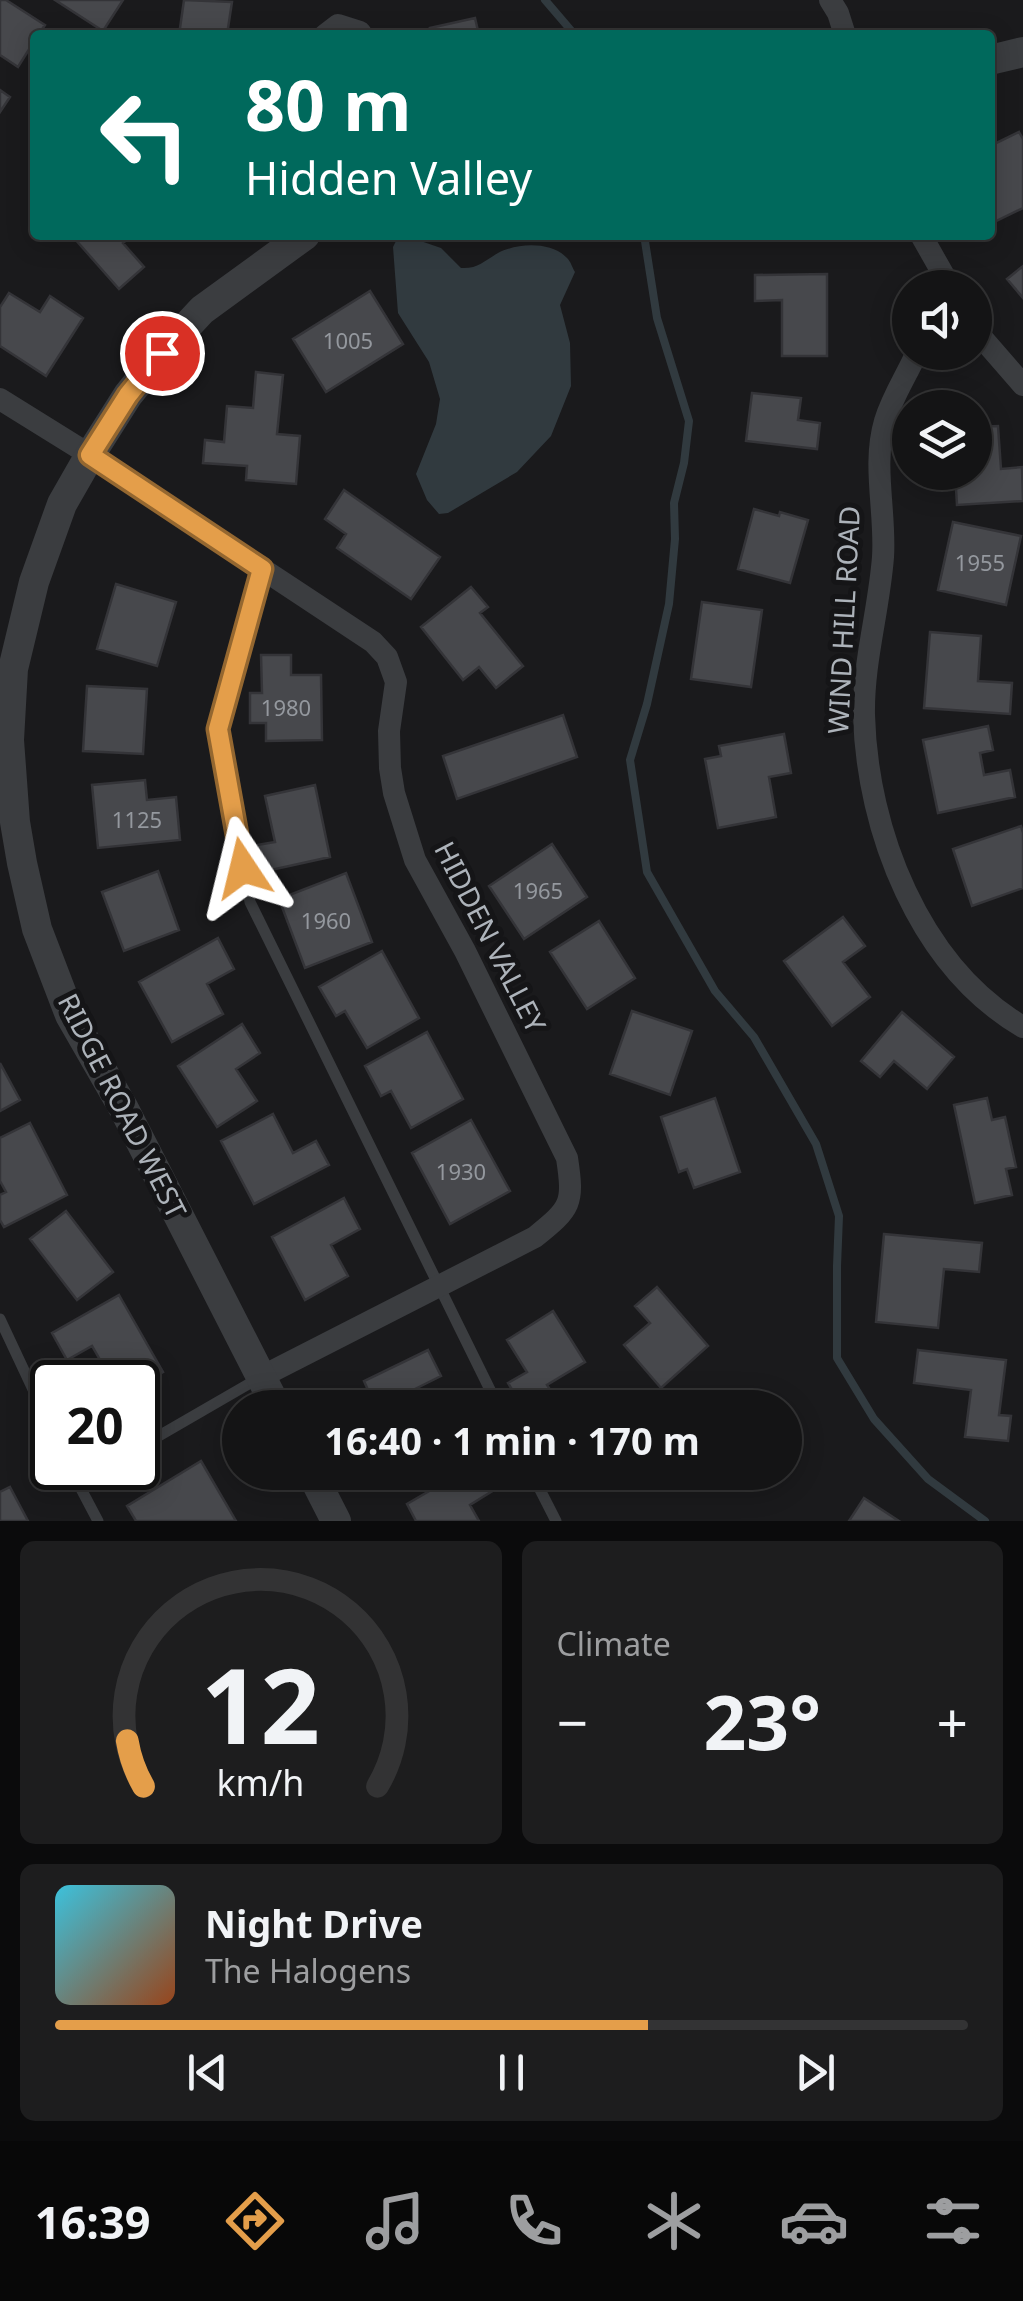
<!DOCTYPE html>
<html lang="en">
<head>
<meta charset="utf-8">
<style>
	:root { --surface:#141415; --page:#1d1d1e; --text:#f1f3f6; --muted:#9d9ea0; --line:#333334; --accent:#e49e4a }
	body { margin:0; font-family:"Noto Sans",sans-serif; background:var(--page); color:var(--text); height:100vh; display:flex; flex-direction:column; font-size:38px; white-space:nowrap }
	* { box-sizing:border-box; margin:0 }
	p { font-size:32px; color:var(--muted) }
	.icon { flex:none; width:55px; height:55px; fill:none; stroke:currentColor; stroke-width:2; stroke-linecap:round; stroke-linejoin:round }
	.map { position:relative; height:1521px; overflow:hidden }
	.sheet { display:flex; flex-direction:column; gap:20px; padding:20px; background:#0b0b0c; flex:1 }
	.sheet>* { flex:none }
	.guide { position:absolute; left:30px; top:30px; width:965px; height:210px; border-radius:10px; box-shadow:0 5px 25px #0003,0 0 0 2px var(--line); background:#00695c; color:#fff; overflow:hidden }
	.fabs { position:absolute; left:892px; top:270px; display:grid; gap:20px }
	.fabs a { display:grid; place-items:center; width:100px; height:100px; border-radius:50%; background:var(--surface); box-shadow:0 5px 25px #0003,0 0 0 2px var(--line); font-size:50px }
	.speed { position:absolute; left:30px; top:1360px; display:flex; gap:20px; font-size:50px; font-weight:700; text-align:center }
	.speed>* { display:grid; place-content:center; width:130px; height:130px; border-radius:50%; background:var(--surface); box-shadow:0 5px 25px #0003,0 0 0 2px var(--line); line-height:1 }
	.speed .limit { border:5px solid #111; border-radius:15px; background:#fff; color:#111 }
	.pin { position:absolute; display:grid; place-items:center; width:85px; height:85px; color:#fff; margin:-42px; border:5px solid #fff; border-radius:50%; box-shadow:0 2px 10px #0007 }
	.me { position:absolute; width:110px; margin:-55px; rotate:350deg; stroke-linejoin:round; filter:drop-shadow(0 0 8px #0008) }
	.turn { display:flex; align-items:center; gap:35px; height:210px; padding:0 50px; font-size:45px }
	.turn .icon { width:130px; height:130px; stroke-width:2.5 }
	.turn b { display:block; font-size:70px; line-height:85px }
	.big { font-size:75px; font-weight:700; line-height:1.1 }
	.sheet .widget { flex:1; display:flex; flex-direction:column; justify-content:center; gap:15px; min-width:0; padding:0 35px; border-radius:15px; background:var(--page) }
	.sheet .dial { align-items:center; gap:0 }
	.dial svg { height:260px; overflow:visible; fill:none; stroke:var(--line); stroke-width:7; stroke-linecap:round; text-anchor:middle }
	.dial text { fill:var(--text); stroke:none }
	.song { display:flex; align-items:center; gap:30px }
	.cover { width:120px; height:120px; border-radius:15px; background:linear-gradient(135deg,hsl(190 70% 55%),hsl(20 70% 35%)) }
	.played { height:10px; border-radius:5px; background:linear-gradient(90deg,var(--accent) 65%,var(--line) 65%) }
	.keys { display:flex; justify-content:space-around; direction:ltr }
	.heat { display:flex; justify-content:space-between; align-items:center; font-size:55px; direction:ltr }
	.sheet .tiles { flex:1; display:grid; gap:20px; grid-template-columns:1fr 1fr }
	.widget:last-child { grid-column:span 2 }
	.trip { position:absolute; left:222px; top:1390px; width:580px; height:100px; border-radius:50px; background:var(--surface); box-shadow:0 5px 25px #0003,0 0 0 2px var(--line); font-weight:700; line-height:100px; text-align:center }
	.dock { display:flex; height:160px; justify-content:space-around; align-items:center; background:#080808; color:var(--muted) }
	.dock .icon { width:70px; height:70px }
	.dock .selected { color:var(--accent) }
	.dock b { font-size:45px; color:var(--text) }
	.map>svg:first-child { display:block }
</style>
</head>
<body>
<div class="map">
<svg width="1023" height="1521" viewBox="0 0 1023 1521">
	<rect width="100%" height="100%" fill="#1a1a1c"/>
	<path fill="#313a3f" d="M406,236l35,12 20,20c17,1 23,-7 37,-15 19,-10 53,-12 69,5 4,4 5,9 8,14l-15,33 10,38 1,43 -20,50 -34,36 -69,41 -9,1 -12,-14 -11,-26 20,-50 4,-25 -11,-37 -31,-49 -5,-66 4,-8z"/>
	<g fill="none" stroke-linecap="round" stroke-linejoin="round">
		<path stroke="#313a3f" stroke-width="8" d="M545,0l30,35
			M644,235l13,83 32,103 -5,42 -10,40 1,36 -6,65 -22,100 -17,56 17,112 68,119 39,46 62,107 23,72 -2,50v92l37,61 54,60 57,42"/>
	</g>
	<path fill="#47484c" stroke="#343438" stroke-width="2.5" d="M0,0h6l39,25 -7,10h-3v5l-17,27 -18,-12z
		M55,0h68l-20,31z
		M184,0l48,2 -5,33h-48z
		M475,18l4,17h-47l-2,-7z
		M0,90l10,7 -10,15z
		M1019,132l4,7v69l-33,16v-78z
		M78,235h54l-9,8 21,24 -25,22 -45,-51z
		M1023,266v32l-16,-19z
		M827,274v82h-45v-56l-27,1v-26z
		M370,291l33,53 -77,48 -33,-53z
		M9,293l31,19 10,-16 33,22 -37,58 -46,-30v-39z
		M256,372l27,3 -6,59 23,2 -4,48 -50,-4 1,-14 -44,-3 2,-23 19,2 3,-36 26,2z
		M752,393l49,5 -3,22 22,3 -3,26 -71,-8z
		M998,426l3,43 21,-2 1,34 -66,4 -2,-33h20v-45z
		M344,490l96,67 -29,42 -74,-51 9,-14 -21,-15z
		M754,509l25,7 1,-4 28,8 -18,63 -52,-14z
		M953,522l68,14 -15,69 -68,-15z
		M116,584l60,18 -19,64 -60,-17z
		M471,587l17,20 -8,6 43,53 -27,22 -17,-21 -16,13 -42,-53z
		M702,602l60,8 -11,77 -60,-8z
		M930,632l51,4 -3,45 34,2 -2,31 -86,-6z
		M261,655h30v20h30l1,65 -56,1v-18h-16v-30h12z
		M87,686l60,3 -4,65 -60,-3z
		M563,715l14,42 -120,42 -14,-43z
		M988,726l5,24 -13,3 4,22 26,-5 5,27 -77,16 -15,-73z
		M784,734l7,39 -22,4 7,40 -58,11 -13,-69 16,-3 -2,-10z
		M145,780l2,20 29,-3 4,43 -82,8 -6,-63z
		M315,785l15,72 -68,15 -5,-27 18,-3 -10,-46z
		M1021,826l2,7v55l-51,18 -19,-57z
		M552,844l35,53 -63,42 -35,-53z
		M158,871l21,59 -55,21 -22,-59z
		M346,873l26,69 -67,26 -26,-69z
		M843,917l22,29 -22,16 27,35 -38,29 -48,-65z
		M599,921l36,57 -48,31 -37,-57z
		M218,938l16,31 -27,15 16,30 -51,28 -33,-60z
		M382,951l37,67 -52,30 -22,-37 -9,5 -17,-29z
		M632,1011l60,20 -22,64 -60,-21z
		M902,1012l52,45 -27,32 -33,-28 -14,16 -19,-16z
		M242,1024l18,29 -24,16 21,32 -40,26 -39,-61z
		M427,1032l36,67 -52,29 -20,-37 -10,5 -16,-30z
		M0,1063l20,37 -20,11z
		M715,1098l25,74 -46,16 -7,-19 -8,3 -18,-55z
		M987,1098l5,22 13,-3 11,50 -10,2 6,26 -37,8 -21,-98z
		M273,1114l20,39 23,-12 13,24 -75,39 -33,-63z
		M471,1120l39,71 -60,33 -38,-71z
		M30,1123l37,72 -63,32 -4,-7v-25l6,-3 -6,-11v-43z
		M344,1198l16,31 -29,16 17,31 -43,24 -33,-63z
		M66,1211l47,61 -36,28 -47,-61z
		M884,1234l98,9 -3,29 -35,-3 -6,59 -62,-6z
		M657,1287l51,59 -47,42 -37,-43 26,-22 -15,-17z
		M119,1295l44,77 -25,14v-4h-50l19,-10 -15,-26 -25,14 -15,-27z
		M553,1311l32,51 -38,23 15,23h-39l-15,-25 19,-11 -20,-32z
		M428,1350l13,26 -28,14 8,18h-45l-12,-27z
		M918,1350l88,10 -7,55 12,1 -3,25 -43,-4 6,-47 -57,-7z
		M201,1461l35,60h-100l-9,-15z
		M462,1472h22l10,18 -24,15 9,16h-63l-9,-17z
		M10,1487l18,34h-28v-29z
		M864,1498l35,23h-50z"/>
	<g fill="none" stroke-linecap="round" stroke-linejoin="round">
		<path stroke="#3b3d40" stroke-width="11" d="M262,569l-44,160 32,173 249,506
			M0,1319l52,111
			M138,1448l121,-70
			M70,1468l28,53
			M531,1472l25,49
			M77,1482l26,-14"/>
		<path stroke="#3b3d40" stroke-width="22" d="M830,0l8,13 7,22
			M325,35l13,-10 22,7 2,3
			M921,235l30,53
			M975,327l8,12 40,46
			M917,352c-11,25 -24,43 -32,69 -13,44 1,91 -2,136 -4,53 -20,105 -19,158 3,115 55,251 159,312
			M0,399l90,56 283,187 14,15 9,25 -7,49 1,37 4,25 21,67 50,91 102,207c7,46 4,50 -32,79l-274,140"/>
		<path stroke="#3b3d40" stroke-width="30" d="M990,60l33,-8
			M277,1408l-153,-299 -54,-94 -33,-86 -15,-66 -7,-41 -6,-82 4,-71 21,-87 28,-78 28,-49 38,-60 34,-42 40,-43 103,-75
			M311,1472l25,49"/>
	</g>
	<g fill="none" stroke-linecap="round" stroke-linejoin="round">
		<g stroke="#946730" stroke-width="25">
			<path id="route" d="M162,353l-34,42 -38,60 172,114 -44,160 25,139"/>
		</g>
		<use href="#route" stroke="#e49e4a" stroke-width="18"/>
	</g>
	<g text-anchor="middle" stroke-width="10" stroke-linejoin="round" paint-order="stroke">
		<g font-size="22" fill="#94989e">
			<text x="348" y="349">1005</text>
			<text x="980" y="571">1955</text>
			<text x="286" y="716">1980</text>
			<text x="137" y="828">1125</text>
			<text x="538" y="899">1965</text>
			<text x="326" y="929">1960</text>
			<text x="461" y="1180">1930</text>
		</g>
		<g font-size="28" fill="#adb3ba" stroke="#151517">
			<text transform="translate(844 620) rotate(-87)" y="10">WIND HILL ROAD</text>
			<text transform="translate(490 937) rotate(63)" y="10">HIDDEN VALLEY</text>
			<text transform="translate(122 1106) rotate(63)" y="10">RIDGE ROAD WEST</text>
		</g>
	</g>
</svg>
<div class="fabs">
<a><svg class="icon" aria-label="sound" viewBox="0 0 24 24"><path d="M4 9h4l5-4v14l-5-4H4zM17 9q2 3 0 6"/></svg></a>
<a><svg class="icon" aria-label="layers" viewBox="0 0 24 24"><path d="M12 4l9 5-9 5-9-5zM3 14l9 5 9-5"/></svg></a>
</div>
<div class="speed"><div class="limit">20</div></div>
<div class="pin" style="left:162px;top:353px;background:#d93025"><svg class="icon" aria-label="arrive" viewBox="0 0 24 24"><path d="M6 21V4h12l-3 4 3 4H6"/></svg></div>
<svg class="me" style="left:243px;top:868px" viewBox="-20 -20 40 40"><path d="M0-17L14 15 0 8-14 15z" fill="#e49e4a" stroke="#fff" stroke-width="4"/></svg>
<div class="trip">16:40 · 1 min · 170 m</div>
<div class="guide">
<div class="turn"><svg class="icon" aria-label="left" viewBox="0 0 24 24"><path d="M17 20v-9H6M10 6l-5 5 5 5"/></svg><div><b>80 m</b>Hidden Valley</div></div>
</div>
</div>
<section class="sheet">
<div class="tiles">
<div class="widget dial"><svg viewBox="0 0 100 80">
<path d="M14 69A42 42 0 1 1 86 69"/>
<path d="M14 69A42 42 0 0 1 9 55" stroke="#e49e4a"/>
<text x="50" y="56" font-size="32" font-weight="700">12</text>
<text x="50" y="72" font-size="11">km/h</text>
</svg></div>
<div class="widget"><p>Climate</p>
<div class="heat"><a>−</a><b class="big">23°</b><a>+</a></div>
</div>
<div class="widget">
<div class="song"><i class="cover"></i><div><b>Night Drive</b><p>The Halogens</p></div></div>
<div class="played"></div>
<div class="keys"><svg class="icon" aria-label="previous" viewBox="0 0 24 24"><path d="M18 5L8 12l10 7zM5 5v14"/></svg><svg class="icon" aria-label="pause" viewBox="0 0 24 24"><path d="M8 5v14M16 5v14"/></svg><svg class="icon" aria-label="next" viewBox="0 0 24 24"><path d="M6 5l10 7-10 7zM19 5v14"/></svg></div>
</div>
</div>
</section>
<nav class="dock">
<b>16:39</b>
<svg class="icon selected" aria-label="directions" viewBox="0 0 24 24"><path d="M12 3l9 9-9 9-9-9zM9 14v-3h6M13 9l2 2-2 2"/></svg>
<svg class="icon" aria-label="music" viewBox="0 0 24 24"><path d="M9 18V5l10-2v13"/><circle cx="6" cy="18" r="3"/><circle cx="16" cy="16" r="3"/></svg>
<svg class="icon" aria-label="phone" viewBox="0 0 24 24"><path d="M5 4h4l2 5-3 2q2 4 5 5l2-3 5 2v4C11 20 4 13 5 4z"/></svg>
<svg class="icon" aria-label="climate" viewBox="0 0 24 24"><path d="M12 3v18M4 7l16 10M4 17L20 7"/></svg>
<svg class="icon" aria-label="car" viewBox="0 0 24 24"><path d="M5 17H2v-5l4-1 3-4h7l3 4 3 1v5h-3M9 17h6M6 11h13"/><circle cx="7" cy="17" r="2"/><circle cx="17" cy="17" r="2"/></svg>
<svg class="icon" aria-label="filters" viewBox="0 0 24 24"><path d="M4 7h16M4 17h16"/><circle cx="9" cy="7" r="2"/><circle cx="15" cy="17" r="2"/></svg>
</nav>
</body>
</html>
